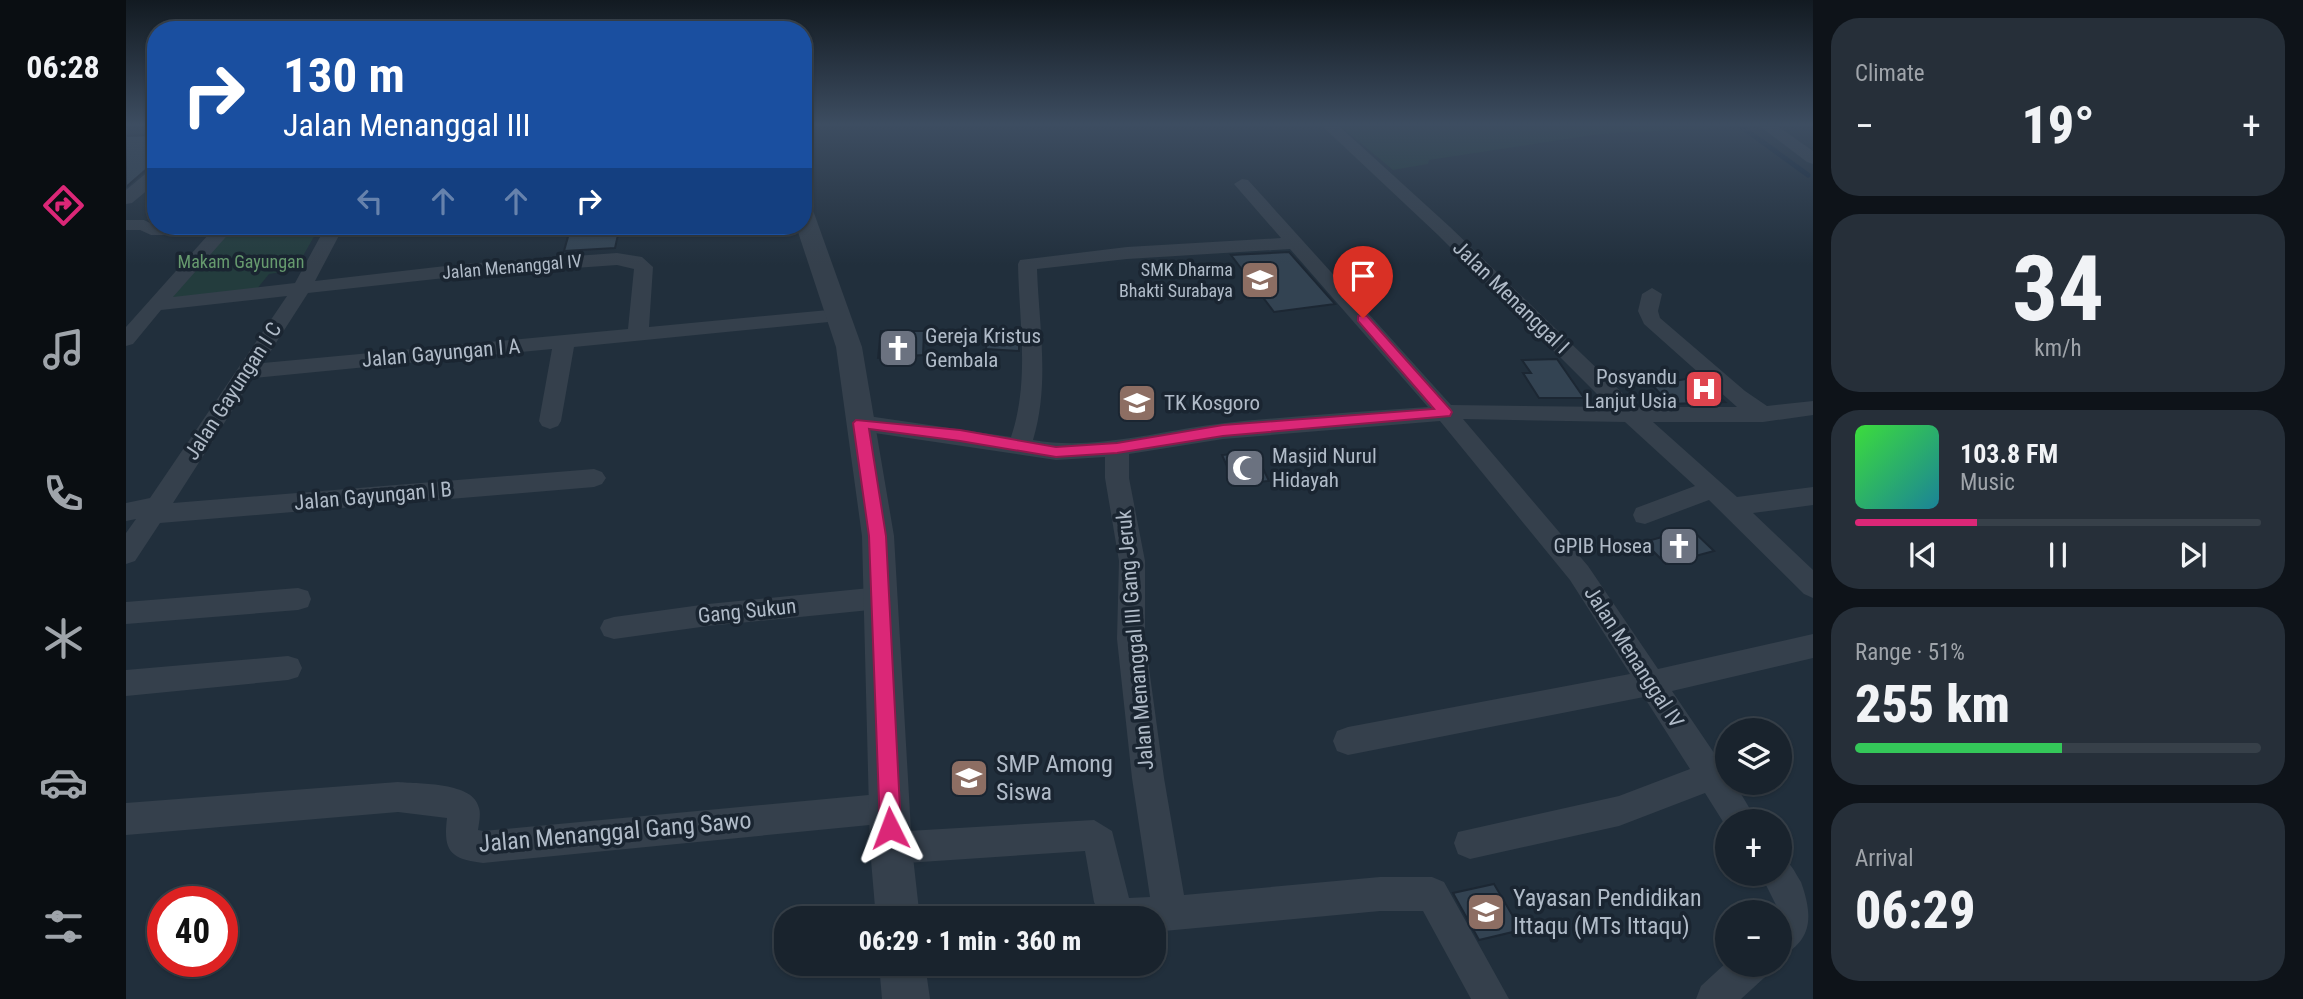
<!DOCTYPE html>
<html lang="en">
<head>
<meta charset="utf-8">
<style>
	:root { --surface:#19232d; --page:#262f39; --text:#f1f3f6; --muted:#9fa4aa; --line:#374049; --accent:#db2777 }
	body { margin:0; font-family:"Roboto Condensed",sans-serif; background:var(--page); color:var(--text); height:100vh; display:flex; flex-direction:column; font-size:26px; white-space:nowrap }
	* { box-sizing:border-box; margin:0 }
	p { font-size:23px; color:var(--muted) }
	.icon { flex:none; width:38px; height:38px; fill:none; stroke:currentColor; stroke-width:2; stroke-linecap:round; stroke-linejoin:round }
	.map { position:relative; flex:1; overflow:hidden }
	.sheet { display:flex; flex-direction:column; gap:18px; padding:18px; background:#0e1319; width:490px }
	.sheet>* { flex:none }
	.top-card { position:absolute; left:21px; top:21px; width:665px; height:214px; border-radius:28px; box-shadow:0 2px 5px #0004,0 0 0 2px var(--line); background:#1a4fa0; color:#fff; overflow:hidden }
	.controls { position:absolute; left:1589px; top:718px; display:grid; gap:14px }
	.controls a { display:grid; place-items:center; width:77px; height:77px; border-radius:50%; background:var(--surface); box-shadow:0 2px 5px #0004,0 0 0 2px var(--line); font-size:35px }
	.speed { position:absolute; left:21px; top:886px; display:flex; gap:14px; font-size:35px; font-weight:700; text-align:center }
	.speed>* { display:grid; place-content:center; width:91px; height:91px; border-radius:50%; background:var(--surface); box-shadow:0 2px 5px #0004,0 0 0 2px var(--line); line-height:1 }
	.speed .limit { border:10px solid #d22; background:#fff; color:#111 }
	.pin { position:absolute; display:grid; place-items:center; width:60px; height:60px; color:#fff; margin:-72px -30px; border-radius:50% 50% 50% 0; rotate:-45deg; box-shadow:0 0 7px #0007 }
	.pin .icon { rotate:45deg }
	.me { position:absolute; width:77px; margin:-38px; rotate:357deg; stroke-linejoin:round; filter:drop-shadow(0 0 5px #0008) }
	.turn { display:flex; align-items:center; gap:24px; height:147px; padding:0 21px; font-size:32px }
	.turn .icon { width:91px; height:91px; stroke-width:2.5 }
	.turn b { display:block; font-size:49px; line-height:60px }
	.lanes { display:flex; align-items:center; height:66px; padding:0 21px; background:#0003; justify-content:center; gap:35px; direction:ltr }
	.lanes .off { opacity:.35 }
	.big { font-size:52px; font-weight:800; line-height:1.1 }
	.sheet .tile { flex:1; display:flex; flex-direction:column; justify-content:center; gap:10px; min-width:0; padding:0 24px; border-radius:28px; background:var(--page) }
	.sheet .dial { align-items:center; gap:0 }
	.dial b { font-size:91px; line-height:1 }
	.song { display:flex; align-items:center; gap:21px }
	.cover { width:84px; height:84px; border-radius:10px; background:linear-gradient(135deg,hsl(120 70% 55%),hsl(190 70% 35%)) }
	.played { height:7px; border-radius:4px; background:linear-gradient(90deg,var(--accent) 30%,var(--line) 30%) }
	.keys { display:flex; justify-content:space-around; direction:ltr }
	.heat { display:flex; justify-content:space-between; align-items:center; font-size:38px; direction:ltr }
	.charge { height:10px; border-radius:5px; background:linear-gradient(90deg,#34c759 51%,var(--line) 0) }
	.trip { position:absolute; left:648px; top:906px; width:392px; height:70px; border-radius:28px; background:var(--surface); box-shadow:0 2px 5px #0004,0 0 0 2px var(--line); font-weight:800; line-height:70px; text-align:center }
	main { display:flex; flex:1; min-height:0 }
	.menu { display:flex; flex-direction:column; width:126px; justify-content:space-around; align-items:center; background:#0a0e12; color:var(--muted) }
	.menu .icon { width:49px; height:49px }
	.menu .on { color:var(--accent) }
	.menu b { font-size:32px; color:var(--text) }
	.map>svg:first-child { display:block }
</style>
</head>
<body>
<main>
<nav class="menu">
<b>06:28</b>
<svg class="icon on" aria-label="directions" viewBox="0 0 24 24"><path d="M12 3l9 9-9 9-9-9zM9 14v-3h6M13 9l2 2-2 2"/></svg>
<svg class="icon" aria-label="music" viewBox="0 0 24 24"><path d="M9 18V5l10-2v13"/><circle cx="6" cy="18" r="3"/><circle cx="16" cy="16" r="3"/></svg>
<svg class="icon" aria-label="phone" viewBox="0 0 24 24"><path d="M5 4h4l2 5-3 2q2 4 5 5l2-3 5 2v4C11 20 4 13 5 4z"/></svg>
<svg class="icon" aria-label="climate" viewBox="0 0 24 24"><path d="M12 3v18M4 7l16 10M4 17L20 7"/></svg>
<svg class="icon" aria-label="car" viewBox="0 0 24 24"><path d="M5 17H2v-5l4-1 3-4h7l3 4 3 1v5h-3M9 17h6M6 11h13"/><circle cx="7" cy="17" r="2"/><circle cx="17" cy="17" r="2"/></svg>
<svg class="icon" aria-label="filters" viewBox="0 0 24 24"><path d="M4 7h16M4 17h16"/><circle cx="9" cy="7" r="2"/><circle cx="15" cy="17" r="2"/></svg>
</nav>
<div class="map">
<svg width="1687" height="999" viewBox="0 0 1687 999">
	<rect width="100%" height="100%" fill="#212f3c"/>
	<path fill="#233c3d" d="M1213,125h390l3,2 -132,7 -171,26 -1,4 -35,6z
		M55,226h139l-25,44 -26,4 -13,16 -92,11 67,-74z"/>
	<g fill="none" stroke-linecap="round" stroke-linejoin="round">
		<path stroke="#14263a" stroke-width="5" d="M1613,125l69,50"/>
	</g>
	<path fill="#334352" stroke="#1c2733" stroke-width="2" d="M30,135v31l-8,2 -22,19v-51z
		M445,226h49l-5,22 -51,3z
		M1163,252l46,52 -61,8 -43,-57z
		M755,331h43l-1,24 -45,3z
		M862,331l31,1v19l-33,-2z
		M1431,359l27,39h-45l-16,-25h8l-9,-13z
		M1571,377l28,25 -55,2 -18,-19z
		M1016,389l8,27 -19,1 -7,-27z
		M1129,452l14,29 -34,3 -13,-29z
		M1565,529l23,22 -48,13 -22,-22z
		M1368,884l27,46 -42,10 -26,-47z"/>
	<g fill="none" stroke-linecap="round" stroke-linejoin="round">
		<path fill="#35404c" fill-rule="evenodd" d="M1195,125h17l112,102 187,180h100l-93,-83 -6,-13 4,-17 10,-6 10,6 -4,17 2,7 85,73 22,15 46,-5v14l-50,7h-110l84,75 76,-10v18l-60,8 60,57v28l-9,-4 -95,-94 -64,24 -9,-2 -3,-7 3,-7 59,-22 -70,-64 -162,-3 125,147 70,103 155,-35v24l-141,33 55,81v10h7l23,39h-30v7l-22,-35 -86,33 -149,33 -12,-5 -4,-11 4,-11 161,-36 71,-27 -46,-72 -296,58 -11,-4 -4,-10 4,-10 11,-4 282,-53 -60,-94 -130,-159 -217,18 -94,15v24l16,83v78l19,139 20,117 196,-18h52l12,5 65,117h-38l-48,-88h-43l-227,21v-13h-51l-8,-17 -9,-51 -194,13 -12,-5 -4,-11 4,-11 12,-5 203,-12 18,11 17,67 21,-1 -18,-119 -15,-139 2,-78 -14,-83v-21l-49,3 -195,-29 -8,-3 -3,-5 3,-5 8,-3 150,22c19,-56 8,-116 7,-173l2,-4 107,-13 154,-9 -47,-54 8,-5 6,1 203,225 159,2 -172,-172zM1164,249l138,158c-68,5 -136,9 -203,16 -64,7 -128,28 -192,17 17,-56 6,-114 4,-171l90,-10z
			M1632,125h18l37,26v13l-6,-2z
			M30,169v14l-24,20 -6,1v-14l24,-20z
			M0,220h18l12,6h72l4,4 -59,67 122,-14 31,-57h18l-29,55 148,-17 154,-11 25,4 11,10 -4,60 190,-18 7,2 3,4 -3,4 -7,2 -265,26 -13,74 -3,5 -8,3 -8,-3 -3,-5 13,-72 -299,29 -80,125 421,-34 8,3 4,6 -4,6 -8,3 -434,36 -25,38 -9,3v-31l10,-14 -10,2v-18l24,-5 137,-202 -126,14 -28,34 -7,2v-19l82,-92h-57l-11,-5h-14zM491,265l17,4 -6,60 -365,34 45,-70 155,-17z
			M754,587l10,3 3,8 -3,8 -10,3 -172,17 -94,13 -10,-3 -4,-8 4,-8 10,-3 94,-13z
			M172,588l10,3 3,8 -3,8 -10,3 -172,14v-22z
			M162,656l10,3 4,9 -4,9 -10,3 -162,16v-26z
			M272,782c22,2 76,0 81,26 2,6 0,15 -1,22l5,1 407,-38 11,4 5,11 -5,11 -11,4 -407,40c-33,-4 -40,-12 -36,-45l-49,-6 -272,23v-32z
			M1654,857c11,5 14,14 21,25 12,34 12,58 -21,75l1,-42 -21,-42h20z
			M1601,962l43,2 -5,13 -24,22h-45l5,-13z"/>
		<path fill="#35404c" fill-rule="evenodd" d="M677,206l8,2 3,5 48,134 32,189 18,312 8,71h-44l-6,-71 -8,-312 -26,-189 -40,-121h7z
			M753,964h46l5,35h-48z"/>
	</g>
	<linearGradient id="sky" x2="0" y2="1"><stop stop-color="#121a21"/><stop offset="0.47" stop-color="#3d4d61"/><stop offset="1" stop-color="#3d4d61" stop-opacity="0"/></linearGradient>
	<rect width="1687" height="265" fill="url(#sky)"/>
	<path fill="#db2777" stroke="#8e194d" stroke-width="2" d="M1237,315l4,1 83,93 2,3 -2,4 -227,20 -106,17 -61,4 -96,-16 -91,-12 17,107 15,292 -3,7 -8,3 -7,-3 -3,-7 -11,-292 -16,-113 3,-3 104,10 96,17 61,-4 106,-18 211,-16 -76,-88v-5z"/>
	<defs>
		<g id="school-square" transform="scale(2.0125)"><rect x="-9" y="-9" width="18" height="18" rx="4" fill="#8d6e63" stroke="#1a2531"/><path d="M0-5L7-2L0 1L-7-2ZM-4 1L0 2.5L4 1V4Q0 6-4 4Z" fill="#fff"/></g>
		<g id="church-square" transform="scale(2.0125)"><rect x="-9" y="-9" width="18" height="18" rx="4" fill="#6b7280" stroke="#1a2531"/><path d="M-1.2-6h2.4v3.5h3.3v2.4h-3.3V6h-2.4V-.1h-3.3v-2.4h3.3Z" fill="#fff"/></g>
		<g id="hospital-square" transform="scale(2.0125)"><rect x="-9" y="-9" width="18" height="18" rx="4" fill="#e0444e" stroke="#1a2531"/><path d="M-5-5h3v3.5h4V-5h3V5h-3V1.5h-4V5h-3Z" fill="#fff"/></g>
		<g id="mosque-square" transform="scale(2.0125)"><rect x="-9" y="-9" width="18" height="18" rx="4" fill="#6b7280" stroke="#1a2531"/><path d="M3.5-4.9A6 6 0 1 0 3.5 4.9A5 5 0 1 1 3.5-4.9Z" fill="#fff"/></g>
	</defs>
	<g fill-rule="evenodd">
		<use href="#school-square" x="1134" y="280"/>
		<use href="#church-square" x="772" y="348"/>
		<use href="#hospital-square" x="1578" y="389"/>
		<use href="#school-square" x="1011" y="403"/>
		<use href="#mosque-square" x="1119" y="468"/>
		<use href="#church-square" x="1553" y="546"/>
		<use href="#school-square" x="843" y="778"/>
		<use href="#school-square" x="1360" y="912"/>
	</g>
	<g text-anchor="middle" stroke-width="7" stroke-linejoin="round" paint-order="stroke">
		<g font-size="18" fill="#669a6e" stroke="#1a2531">
			<text x="115" y="268">Makam Gayungan</text>
		</g>
		<g font-size="18" fill="#b0bbc8" stroke="#1a2531">
			<text transform="translate(386 267) rotate(-5)" y="6">Jalan Menanggal IV</text>
		</g>
		<g font-size="18" fill="#b0bbc8" stroke="#1a2531" text-anchor="end">
			<text x="1107" y="276">SMK Dharma<tspan x="1107" dy="21">Bhakti Surabaya</tspan></text>
		</g>
		<g font-size="21" fill="#b0bbc8" stroke="#1a2531">
			<text transform="translate(1385 297) rotate(44)" y="7">Jalan Menanggal I</text>
			<text transform="translate(315 353) rotate(-5)" y="7">Jalan Gayungan I A</text>
			<text transform="translate(107 391) rotate(-57)" y="7">Jalan Gayungan I C</text>
			<text transform="translate(247 496) rotate(-5)" y="7">Jalan Gayungan I B</text>
			<text transform="translate(621 611) rotate(-6)" y="7">Gang Sukun</text>
			<text transform="translate(1009 640) rotate(-95)" y="7">Jalan Menanggal III Gang Jeruk</text>
			<text transform="translate(1508 657) rotate(57)" y="7">Jalan Menanggal IV</text>
		</g>
		<g font-size="21" fill="#b0bbc8" stroke="#1a2531" text-anchor="start">
			<text x="799" y="343">Gereja Kristus<tspan x="799" dy="24">Gembala</tspan></text>
			<text x="1551" y="384" text-anchor="end">Posyandu<tspan x="1551" dy="24">Lanjut Usia</tspan></text>
			<text x="1038" y="410">TK Kosgoro</text>
			<text x="1146" y="463">Masjid Nurul<tspan x="1146" dy="24">Hidayah</tspan></text>
			<text x="1526" y="553" text-anchor="end">GPIB Hosea</text>
		</g>
		<g font-size="24" fill="#b0bbc8" stroke="#1a2531" text-anchor="start">
			<text x="870" y="772">SMP Among<tspan x="870" dy="28">Siswa</tspan></text>
			<text x="1387" y="906">Yayasan Pendidikan<tspan x="1387" dy="28">Ittaqu (MTs Ittaqu)</tspan></text>
		</g>
		<g font-size="24" fill="#b0bbc8" stroke="#1a2531">
			<text transform="translate(489 832) rotate(-5)" y="8">Jalan Menanggal Gang Sawo</text>
		</g>
	</g>
</svg>
<div class="controls">
<a><svg class="icon" aria-label="layers" viewBox="0 0 24 24"><path d="M12 4l9 5-9 5-9-5zM3 14l9 5 9-5"/></svg></a>
<a>+</a>
<a>−</a>
</div>
<div class="speed"><div class="limit">40</div></div>
<div class="pin" style="left:1237px;top:318px;background:#d93025"><svg class="icon" aria-label="arrive" viewBox="0 0 24 24"><path d="M6 21V4h12l-3 4 3 4H6"/></svg></div>
<svg class="me" style="left:764px;top:828px" viewBox="-20 -20 40 40"><path d="M0-17L14 15 0 8-14 15z" fill="#db2777" stroke="#fff" stroke-width="4"/></svg>
<div class="trip">06:29 · 1 min · 360 m</div>
<div class="top-card">
<div class="turn"><svg class="icon" aria-label="right" viewBox="0 0 24 24"><path d="M7 20v-9h11M14 6l5 5-5 5"/></svg><div><b>130 m</b>Jalan Menanggal III</div></div>
<div class="lanes"><svg class="icon off" aria-label="left" viewBox="0 0 24 24"><path d="M17 20v-9H6M10 6l-5 5 5 5"/></svg><svg class="icon off" aria-label="ahead" viewBox="0 0 24 24"><path d="M12 20V5M6 11l6-6 6 6"/></svg><svg class="icon off" aria-label="ahead" viewBox="0 0 24 24"><path d="M12 20V5M6 11l6-6 6 6"/></svg><svg class="icon" aria-label="right" viewBox="0 0 24 24"><path d="M7 20v-9h11M14 6l5 5-5 5"/></svg></div>
</div>
</div>
<section class="sheet">
<div class="tile"><p>Climate</p>
<div class="heat"><a>−</a><b class="big">19°</b><a>+</a></div>
</div>
<div class="tile dial"><b>34</b><p>km/h</p></div>
<div class="tile">
<div class="song"><i class="cover"></i><div><b>103.8 FM</b><p>Music</p></div></div>
<div class="played"></div>
<div class="keys"><svg class="icon" aria-label="previous" viewBox="0 0 24 24"><path d="M18 5L8 12l10 7zM5 5v14"/></svg><svg class="icon" aria-label="pause" viewBox="0 0 24 24"><path d="M8 5v14M16 5v14"/></svg><svg class="icon" aria-label="next" viewBox="0 0 24 24"><path d="M6 5l10 7-10 7zM19 5v14"/></svg></div>
</div>
<div class="tile"><p>Range · 51%</p><b class="big">255 km</b><div class="charge"></div></div>
<div class="tile"><p>Arrival</p><b class="big">06:29</b></div>
</section>
</main>
</body>
</html>
